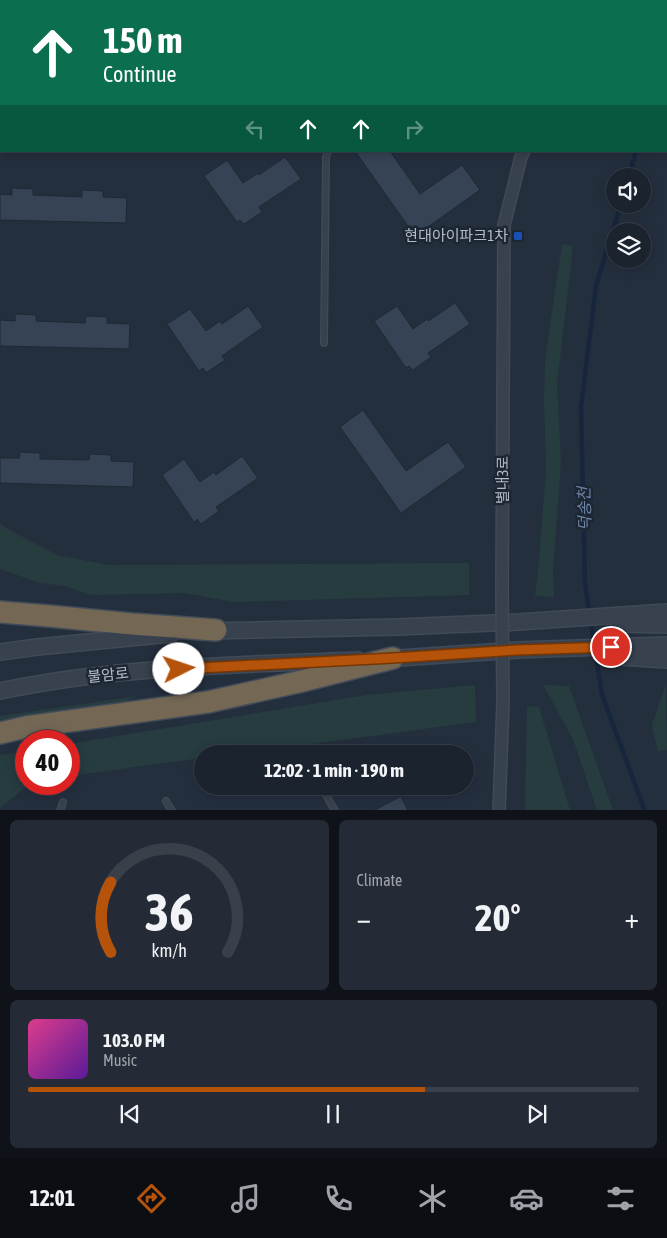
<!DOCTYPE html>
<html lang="en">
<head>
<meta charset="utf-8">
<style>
	:root { --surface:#1b232e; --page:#242b36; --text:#f1f3f6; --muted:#a0a4aa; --line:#39404a; --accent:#b45309 }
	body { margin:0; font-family:"Asap Condensed","Noto Sans KR",sans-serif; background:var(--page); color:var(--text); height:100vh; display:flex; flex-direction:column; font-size:19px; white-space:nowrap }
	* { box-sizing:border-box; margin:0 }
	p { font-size:16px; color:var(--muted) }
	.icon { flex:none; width:28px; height:28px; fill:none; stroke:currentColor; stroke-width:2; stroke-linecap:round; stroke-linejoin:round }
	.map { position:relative; height:810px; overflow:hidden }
	.details { display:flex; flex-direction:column; gap:10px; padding:10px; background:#0f1319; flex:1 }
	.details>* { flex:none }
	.banner { position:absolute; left:0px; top:0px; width:668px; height:152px; box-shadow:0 2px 12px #0003,0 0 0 1px var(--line); background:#0b6e4f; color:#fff; overflow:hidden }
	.fabs { position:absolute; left:606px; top:168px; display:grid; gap:10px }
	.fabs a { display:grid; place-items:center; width:45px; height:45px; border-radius:50%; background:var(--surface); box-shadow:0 2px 12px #0003,0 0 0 1px var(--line); font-size:25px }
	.speed { position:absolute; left:15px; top:730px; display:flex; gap:10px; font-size:25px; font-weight:700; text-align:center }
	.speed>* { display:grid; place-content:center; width:65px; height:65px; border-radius:50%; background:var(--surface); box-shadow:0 2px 12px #0003,0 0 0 1px var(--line); line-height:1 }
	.speed .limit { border:8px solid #d22; background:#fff; color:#111 }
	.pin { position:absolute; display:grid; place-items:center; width:42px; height:42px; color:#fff; margin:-21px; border:2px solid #fff; border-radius:50%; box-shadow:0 1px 5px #0007 }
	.me { position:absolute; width:55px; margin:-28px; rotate:86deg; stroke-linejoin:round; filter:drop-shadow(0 0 4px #0008) }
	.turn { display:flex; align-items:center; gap:18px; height:105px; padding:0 20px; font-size:22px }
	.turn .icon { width:65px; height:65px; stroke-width:2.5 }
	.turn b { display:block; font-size:35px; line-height:42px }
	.lanes { display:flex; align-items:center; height:48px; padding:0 20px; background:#0003; justify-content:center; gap:25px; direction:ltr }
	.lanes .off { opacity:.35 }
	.big { font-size:38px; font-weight:700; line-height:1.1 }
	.details .card { flex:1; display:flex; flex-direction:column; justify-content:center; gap:8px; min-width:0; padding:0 18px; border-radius:8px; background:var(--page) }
	.details .dial { align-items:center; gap:0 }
	.dial svg { height:130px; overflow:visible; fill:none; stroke:var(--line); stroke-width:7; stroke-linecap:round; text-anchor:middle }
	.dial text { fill:var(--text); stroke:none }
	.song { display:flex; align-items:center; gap:15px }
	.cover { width:60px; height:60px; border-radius:8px; background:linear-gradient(135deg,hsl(330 70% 55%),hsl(270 70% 35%)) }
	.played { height:5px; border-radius:2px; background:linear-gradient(90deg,var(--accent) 65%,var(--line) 65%) }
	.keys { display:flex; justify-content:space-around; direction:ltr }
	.heat { display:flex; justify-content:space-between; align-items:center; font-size:28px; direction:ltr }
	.details .tiles { flex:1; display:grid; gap:10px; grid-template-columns:1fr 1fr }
	.card:last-child { grid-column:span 2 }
	.trip { position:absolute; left:194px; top:745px; width:280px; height:50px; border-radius:25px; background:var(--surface); box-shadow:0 2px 12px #0003,0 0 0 1px var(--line); font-weight:700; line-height:50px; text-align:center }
	.tab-bar { display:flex; height:80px; justify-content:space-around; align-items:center; background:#0b0e12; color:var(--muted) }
	.tab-bar .icon { width:35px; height:35px }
	.tab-bar .on { color:var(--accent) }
	.tab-bar b { font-size:22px; color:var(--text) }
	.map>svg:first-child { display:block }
</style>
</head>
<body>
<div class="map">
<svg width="667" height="811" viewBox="0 0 667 811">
	<rect width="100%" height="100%" fill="#242f3e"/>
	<path fill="#263c3f" d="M562,244l11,2 -16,139 4,75 -8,112 1,25 -19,-1 3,-23 8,-103 -2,-70 1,-40z
		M0,523l6,5 51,27 51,10 361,-2v32l-236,7 -48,-9 -93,2 -28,-9 -24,-3 -40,-14z
		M666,684l1,66 -9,2 -6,-27z
		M475,685l1,37 -239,32h-35v4l-133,18v-32l297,-49z
		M543,685l26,1 44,124h-16l-24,-71z
		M138,696l-17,7 -121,24v-11z
		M527,706l12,1 31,103h-45z
		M26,751v33h13l-16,5 -23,19v-53z"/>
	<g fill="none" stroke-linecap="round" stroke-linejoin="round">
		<path stroke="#17263c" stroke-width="4.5" d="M580,0l2,1
			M666,49l1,-3
			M629,176l7,-25
			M621,204l-25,82 -15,120 4,178 17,111 43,116"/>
	</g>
	<path fill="#364354" stroke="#1f2835" d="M355,151h35l30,43 42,-29 18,25 -65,46z
		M285,157l16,22 -42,28 3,5 -18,12 -4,-4 -3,2 -33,-46 23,-16 16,23 15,-10 1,2z
		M12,188l21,1v6l49,2v-7l21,1v6l24,1 -1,25 -126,-3v-26l12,1z
		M455,303l15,21 -42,29 3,4 -18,13 -4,-4 -3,2 -32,-47 23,-15 16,23 14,-10 1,2z
		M248,306l15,21 -41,29 3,4 -19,13 -3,-5 -4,3 -32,-47 23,-15 16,22 14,-10 2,3z
		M15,314l21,1v6l49,2 1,-7 21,1v6l23,1 -1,25 -129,-3v-26l15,1z
		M363,410l43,61 42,-29 18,25 -65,46 -61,-86z
		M20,452l20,1v6l49,1 1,-6 21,1v6l23,1 -1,25 -133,-4v-25h19z
		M242,456l16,22 -42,29 3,4 -18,13 -4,-5 -3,3 -32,-47 22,-16 16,23 14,-10 2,3z
		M401,796l7,15h-35z"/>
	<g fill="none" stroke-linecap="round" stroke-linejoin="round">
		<g stroke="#414a57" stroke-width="8">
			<path id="service" d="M324,343l2,-186 2,-6
				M321,786l14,25
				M166,801l6,10
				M60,811l3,-9"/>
		</g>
		<g stroke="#414a57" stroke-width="14">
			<path id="minor" d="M598,1l1,-1
				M502,590l2,-365 17,-68 3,-6
				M499,811l4,-109"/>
		</g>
		<g stroke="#414a57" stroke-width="18">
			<path id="tertiary" d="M619,624l48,1
				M207,631l191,-4 120,-5 149,-10
				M0,652l37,-5 134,-13
				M606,656l61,4
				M384,659l133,-9 150,-5
				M0,691c117,-25 239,-26 358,-31"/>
		</g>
		<g stroke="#434c59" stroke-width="24">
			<path id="motorway" d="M0,612l49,4 83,8 84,6
				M0,733l26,-6 182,-25 90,-20 95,-24"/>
		</g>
		<use href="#service" stroke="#38414e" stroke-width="5.5"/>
		<use href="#minor" stroke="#38414e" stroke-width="11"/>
		<use href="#tertiary" stroke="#38414e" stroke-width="15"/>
		<use href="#motorway" stroke="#746855" stroke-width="21"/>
		<g stroke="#414a57" stroke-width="14" stroke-linecap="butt">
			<path id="minor-bridge" d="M502,590l1,112"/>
		</g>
		<use href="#minor-bridge" stroke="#38414e" stroke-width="11"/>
	</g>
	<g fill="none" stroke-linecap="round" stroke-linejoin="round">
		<g stroke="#753606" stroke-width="12">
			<path id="route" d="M179,669l214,-11 124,-8 94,-3"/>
		</g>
		<use href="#route" stroke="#b45309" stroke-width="9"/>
	</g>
	<rect fill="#1a4fb4" stroke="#1d2633" stroke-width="2" x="513" y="231" width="10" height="10" rx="2.5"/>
	<g text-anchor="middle" stroke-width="5" stroke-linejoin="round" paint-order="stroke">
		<g font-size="15" fill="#b4bcc9" stroke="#1d2633" text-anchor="end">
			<text x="508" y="241">현대아이파크1차</text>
		</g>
		<g font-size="15" fill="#b4bcc9" stroke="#1d2633">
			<text transform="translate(503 480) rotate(-90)" y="5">별내3로</text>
			<text transform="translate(108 675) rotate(-6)" y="5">불암로</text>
		</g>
		<g font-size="16" font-style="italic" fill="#6d86a8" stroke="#1d2633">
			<text transform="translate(584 509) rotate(-91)" y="6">덕송천</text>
		</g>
	</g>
</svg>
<div class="fabs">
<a><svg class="icon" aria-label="sound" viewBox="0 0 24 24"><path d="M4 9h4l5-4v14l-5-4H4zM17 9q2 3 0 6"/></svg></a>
<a><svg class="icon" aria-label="layers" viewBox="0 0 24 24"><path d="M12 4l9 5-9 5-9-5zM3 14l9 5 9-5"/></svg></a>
</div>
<div class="speed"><div class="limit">40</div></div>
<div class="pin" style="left:611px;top:647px;background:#d93025"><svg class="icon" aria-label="arrive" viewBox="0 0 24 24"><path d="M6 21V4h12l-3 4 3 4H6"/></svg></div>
<svg class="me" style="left:179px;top:669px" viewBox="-20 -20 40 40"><circle r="19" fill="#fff"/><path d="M0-13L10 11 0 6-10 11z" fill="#b45309"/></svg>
<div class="trip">12:02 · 1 min · 190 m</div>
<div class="banner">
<div class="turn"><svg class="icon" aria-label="ahead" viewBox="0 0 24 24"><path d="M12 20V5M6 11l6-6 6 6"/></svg><div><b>150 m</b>Continue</div></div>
<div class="lanes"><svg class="icon off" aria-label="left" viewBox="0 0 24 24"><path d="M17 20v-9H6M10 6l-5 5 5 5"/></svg><svg class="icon" aria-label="ahead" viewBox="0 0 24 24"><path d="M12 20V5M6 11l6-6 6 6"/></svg><svg class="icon" aria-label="ahead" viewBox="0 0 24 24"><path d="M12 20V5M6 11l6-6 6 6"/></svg><svg class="icon off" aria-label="right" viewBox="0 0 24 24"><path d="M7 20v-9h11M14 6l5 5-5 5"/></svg></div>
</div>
</div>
<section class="details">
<div class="tiles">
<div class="card dial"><svg viewBox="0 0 100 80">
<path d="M14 69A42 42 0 1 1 86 69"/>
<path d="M14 69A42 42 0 0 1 14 26" stroke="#b45309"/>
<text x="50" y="56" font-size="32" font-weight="700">36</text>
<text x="50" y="72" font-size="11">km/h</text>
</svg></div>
<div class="card"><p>Climate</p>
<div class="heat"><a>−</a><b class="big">20°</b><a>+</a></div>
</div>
<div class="card">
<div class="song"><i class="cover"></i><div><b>103.0 FM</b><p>Music</p></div></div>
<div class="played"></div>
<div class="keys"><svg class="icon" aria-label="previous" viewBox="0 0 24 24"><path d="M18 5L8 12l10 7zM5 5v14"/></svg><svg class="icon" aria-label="pause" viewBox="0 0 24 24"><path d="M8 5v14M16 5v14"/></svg><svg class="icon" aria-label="next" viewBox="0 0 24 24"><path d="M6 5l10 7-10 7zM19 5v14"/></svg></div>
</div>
</div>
</section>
<nav class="tab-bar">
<b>12:01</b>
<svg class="icon on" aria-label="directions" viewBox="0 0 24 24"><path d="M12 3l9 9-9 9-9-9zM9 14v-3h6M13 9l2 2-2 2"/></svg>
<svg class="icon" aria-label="music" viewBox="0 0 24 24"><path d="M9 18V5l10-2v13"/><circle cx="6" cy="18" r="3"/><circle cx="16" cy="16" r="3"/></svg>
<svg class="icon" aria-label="phone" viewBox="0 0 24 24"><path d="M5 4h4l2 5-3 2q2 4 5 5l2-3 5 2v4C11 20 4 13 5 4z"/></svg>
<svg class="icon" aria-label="climate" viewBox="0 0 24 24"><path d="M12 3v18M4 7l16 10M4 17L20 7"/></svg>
<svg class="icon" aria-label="car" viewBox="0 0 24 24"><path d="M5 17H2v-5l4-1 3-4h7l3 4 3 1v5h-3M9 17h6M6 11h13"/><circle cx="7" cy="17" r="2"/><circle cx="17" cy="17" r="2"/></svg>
<svg class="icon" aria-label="filters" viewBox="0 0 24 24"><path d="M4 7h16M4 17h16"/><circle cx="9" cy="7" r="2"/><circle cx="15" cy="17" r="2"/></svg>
</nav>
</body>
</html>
